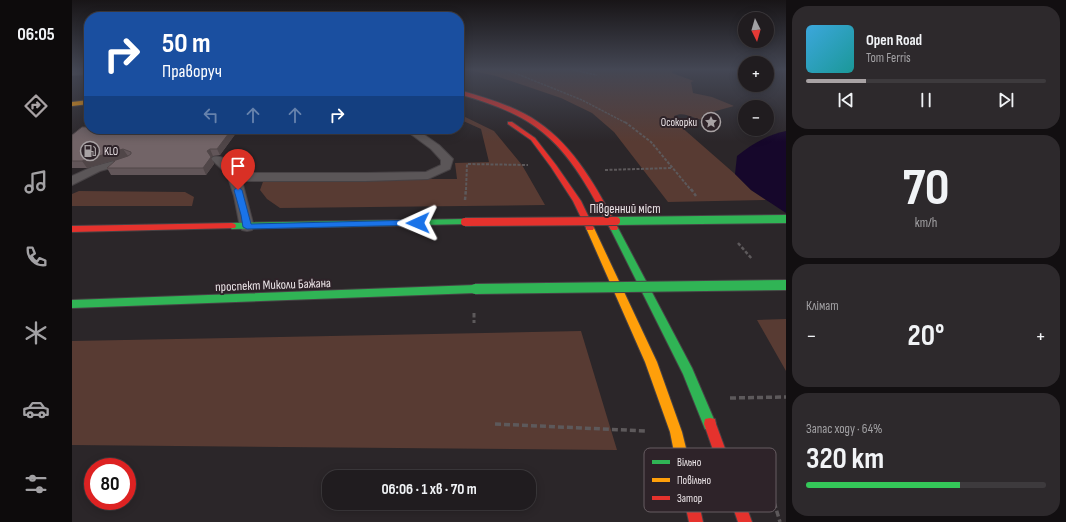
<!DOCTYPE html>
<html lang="uk">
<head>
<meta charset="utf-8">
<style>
	:root { --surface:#201c1f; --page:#2d292c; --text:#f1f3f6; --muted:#a2a1a4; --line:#3d3a3d; --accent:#a8a2a4 }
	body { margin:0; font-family:"Sofia Sans Condensed",sans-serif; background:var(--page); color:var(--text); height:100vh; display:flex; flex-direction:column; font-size:15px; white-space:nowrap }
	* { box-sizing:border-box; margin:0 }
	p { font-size:13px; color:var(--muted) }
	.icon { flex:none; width:22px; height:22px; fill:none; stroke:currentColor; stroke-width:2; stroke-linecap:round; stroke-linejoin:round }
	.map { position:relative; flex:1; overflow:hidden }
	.side { display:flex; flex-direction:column; gap:6px; padding:6px; background:#120f11; width:280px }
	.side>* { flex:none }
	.top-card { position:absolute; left:12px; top:12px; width:380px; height:122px; border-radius:16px; box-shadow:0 2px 10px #0003,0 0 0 1px var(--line); background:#1a4fa0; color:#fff; overflow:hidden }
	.needle { width:26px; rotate:175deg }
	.fabs { position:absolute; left:666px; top:12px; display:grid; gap:8px }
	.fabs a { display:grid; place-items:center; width:36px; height:36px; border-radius:50%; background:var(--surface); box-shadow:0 2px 10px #0003,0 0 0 1px var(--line); font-size:20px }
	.speed { position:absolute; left:12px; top:458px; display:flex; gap:8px; font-size:20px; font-weight:700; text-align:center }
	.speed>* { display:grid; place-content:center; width:52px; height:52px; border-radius:50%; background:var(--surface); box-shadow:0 2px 10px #0003,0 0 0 1px var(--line); line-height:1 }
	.speed .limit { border:6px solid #d22; background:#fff; color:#111 }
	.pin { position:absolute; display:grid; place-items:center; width:34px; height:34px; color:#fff; margin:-41px -17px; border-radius:50% 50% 50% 0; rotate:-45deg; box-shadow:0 0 4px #0007 }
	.pin .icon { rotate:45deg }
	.me { position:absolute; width:44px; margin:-22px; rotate:269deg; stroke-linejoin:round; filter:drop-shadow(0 0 3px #0008) }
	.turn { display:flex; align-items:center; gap:14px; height:84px; padding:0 12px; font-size:18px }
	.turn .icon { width:52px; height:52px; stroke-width:2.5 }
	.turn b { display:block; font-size:28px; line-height:34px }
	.lanes { display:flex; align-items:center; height:38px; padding:0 12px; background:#0003; justify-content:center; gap:20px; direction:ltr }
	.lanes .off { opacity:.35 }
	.big { font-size:30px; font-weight:700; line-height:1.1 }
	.side .widget { flex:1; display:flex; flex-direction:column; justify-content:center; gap:6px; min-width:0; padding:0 14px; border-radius:16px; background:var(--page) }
	.side .dial { align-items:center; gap:0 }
	.dial b { font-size:52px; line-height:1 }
	.song { display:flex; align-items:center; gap:12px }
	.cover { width:48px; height:48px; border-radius:6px; background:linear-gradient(135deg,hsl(200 70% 55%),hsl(180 70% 35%)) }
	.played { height:4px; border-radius:2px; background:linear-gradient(90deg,var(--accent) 25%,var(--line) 25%) }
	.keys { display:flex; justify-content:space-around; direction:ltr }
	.heat { display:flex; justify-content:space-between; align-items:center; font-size:22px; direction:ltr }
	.charge { height:6px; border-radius:3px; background:linear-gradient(90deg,#34c759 64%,var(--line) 0) }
	.trip { position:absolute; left:250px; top:470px; width:214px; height:40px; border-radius:16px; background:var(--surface); box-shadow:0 2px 10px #0003,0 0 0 1px var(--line); font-weight:700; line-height:40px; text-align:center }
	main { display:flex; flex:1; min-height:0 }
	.tab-bar { display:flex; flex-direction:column; width:72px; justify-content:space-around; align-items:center; background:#0d0b0c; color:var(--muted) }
	.tab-bar .icon { width:28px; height:28px }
	.tab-bar .on { color:var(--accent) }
	.tab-bar b { font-size:18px; color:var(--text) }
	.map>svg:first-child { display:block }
</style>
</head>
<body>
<main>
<nav class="tab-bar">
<b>06:05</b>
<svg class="icon on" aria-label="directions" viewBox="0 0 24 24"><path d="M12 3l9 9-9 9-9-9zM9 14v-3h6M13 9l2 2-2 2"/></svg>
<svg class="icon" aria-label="music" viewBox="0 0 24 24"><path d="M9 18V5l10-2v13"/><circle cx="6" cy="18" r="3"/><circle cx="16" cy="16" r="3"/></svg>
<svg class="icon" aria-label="phone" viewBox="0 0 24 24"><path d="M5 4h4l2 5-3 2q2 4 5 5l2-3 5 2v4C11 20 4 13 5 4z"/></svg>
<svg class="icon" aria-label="climate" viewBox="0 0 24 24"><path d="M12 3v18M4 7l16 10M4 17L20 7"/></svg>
<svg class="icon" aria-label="car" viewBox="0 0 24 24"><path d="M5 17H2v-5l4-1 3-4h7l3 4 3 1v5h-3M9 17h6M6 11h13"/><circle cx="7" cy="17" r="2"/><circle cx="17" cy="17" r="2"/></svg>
<svg class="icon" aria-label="filters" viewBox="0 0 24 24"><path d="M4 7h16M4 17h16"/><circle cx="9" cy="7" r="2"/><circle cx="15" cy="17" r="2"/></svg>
</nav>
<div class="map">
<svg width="714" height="522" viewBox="0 0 714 522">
	<rect width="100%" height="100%" fill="#2b2629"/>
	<path fill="#583b33" d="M393,69h224h-16l-1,4 22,8 -3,1 2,11 19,4 22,9 -29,8 -3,2v4c-10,-2 -18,-9 -28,-4l5,9 56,49 16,16 15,10 -98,2 -54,-70 -22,-19 -31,-15 -65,-22z
		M387,114l35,17 28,34 23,40 -265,3 -13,-9 -7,-9 4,-11h193l-2,-16 34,-1 -8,-33 -22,-10z
		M7,191l106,1 9,5 -2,9h-120v-12z
		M714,319v52l-29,-51z
		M509,331l36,119 -545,-5v-104z"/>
	<path fill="#16072b" d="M714,131v82l-35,-23 -16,-16 2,-18c15,-12 30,-21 49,-25z"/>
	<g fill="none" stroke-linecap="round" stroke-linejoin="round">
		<g stroke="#474245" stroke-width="2">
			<path id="lane" d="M17,70v4l-17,1v-4z
				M332,129h12l23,16 14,14 -3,10 -22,10 -62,2h-124l12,46 -2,3 -5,1 -5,-1 -2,-3 -6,-31 -7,-22 -16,-15 2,-2c11,-3 20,8 26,16h127l60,-1 15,-7v-5l-10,-11z
				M56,157l6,3 -2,2 -32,9 -28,14v-9l20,-9z"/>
		</g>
		<g stroke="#474245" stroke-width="2">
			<path id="fast" d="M393,219l3,1 1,2 -1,2 -236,5 -4,-3 4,-3z
				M542,225l4,3 74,140 24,56 -1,5 -5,1 -5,-1 -22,-55 -73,-146z
				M403,285l3,1 2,3 -2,3 -3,1 -403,15v-8z"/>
		</g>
		<g stroke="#474245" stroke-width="2">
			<path id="slow" d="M17,100v4l-17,2v-4z
				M518,225l4,3 63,134 25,70 10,40 -2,5 -5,2 -5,-2 -2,-5 -8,-40 -25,-70 -59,-134z"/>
		</g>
		<g stroke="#474245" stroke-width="2">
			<path id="jam" d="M387,90c27,8 56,16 79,32 37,25 60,68 80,106l-1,2h-6c-8,-13 -14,-27 -22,-40 -35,-60 -65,-77 -130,-96z
				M436,122h4l23,16 21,27 25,36 13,27 -1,2h-6l-14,-29 -22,-34 -20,-27 -23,-16z
				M160,223l3,1 1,2 -1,2 -163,4v-6z
				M638,418l5,1 1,5 36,98h-14l-34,-98 1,-5z
				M613,465l5,2 2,5 11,50h-14l-11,-50 2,-5z"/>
		</g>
		<path stroke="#5d595b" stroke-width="1.5" stroke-dasharray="2.5 1" stroke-linecap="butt" d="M433,69l77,31 44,23
			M497,69l28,6"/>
		<path stroke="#5d595b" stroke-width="2" stroke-dasharray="3 1.5" stroke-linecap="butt" d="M553,122l26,20 40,48
			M533,170l66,-2
			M394,190l1,-26 61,1"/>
		<path stroke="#5d595b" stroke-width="2.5" stroke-dasharray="3.5 2" stroke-linecap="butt" d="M619,189l5,7
			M393,200l1,-11
			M666,243l14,16"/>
		<path stroke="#5d595b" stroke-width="3" stroke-dasharray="4.5 2.5" stroke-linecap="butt" d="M402,313v10"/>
		<path stroke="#5d595b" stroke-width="3.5" stroke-dasharray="6 3" stroke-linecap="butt" d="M658,398l56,-1
			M423,424l151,7
			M684,461l18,41 6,20"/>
		<use href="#lane" fill="#5b5658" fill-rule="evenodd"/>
		<use href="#fast" fill="#30b455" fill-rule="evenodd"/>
		<use href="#slow" fill="#ff9f0a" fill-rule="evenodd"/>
		<use href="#jam" fill="#e5322d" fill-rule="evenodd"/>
		<g stroke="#474245" stroke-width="10" stroke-linecap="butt">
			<path id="fast-bridge-far1" d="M544,221l170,-2"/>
		</g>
		<g stroke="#474245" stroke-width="12" stroke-linecap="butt">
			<path id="fast-bridge" d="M403,289l311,-4"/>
		</g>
		<g stroke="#474245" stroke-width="10" stroke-linecap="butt">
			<path id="jam-bridge" d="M393,222l151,-1"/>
		</g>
		<use href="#fast-bridge-far1" stroke="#30b455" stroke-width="8"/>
		<use href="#fast-bridge" stroke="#30b455" stroke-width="10"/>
		<use href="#jam-bridge" stroke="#e5322d" stroke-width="8"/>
	</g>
	<path fill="#625659" d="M17,129h150l-19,26 -7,1 -2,1 3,7 -8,11h-95l-4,-7 7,-6 -1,-1 16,-5h-1l-41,12h-15v-33z"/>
	<path fill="#504648" d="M160,129h7l-19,26 -3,-6z
		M51,149l5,7 -41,12 -5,-7z
		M138,149l3,7 -2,1 3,7 -8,11 -3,-7 4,-17z"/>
	<path fill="#726467" stroke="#504648" d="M10,127h7v2h143l-15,20h-7l-3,2 4,6 -8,11h-96l8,-7h-2l15,-5 3,-2v-2l-8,-3 -41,12h-10v-26z"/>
	<linearGradient id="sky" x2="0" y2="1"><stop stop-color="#181517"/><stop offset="0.49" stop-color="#444754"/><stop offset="1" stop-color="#444754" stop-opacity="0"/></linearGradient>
	<rect width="714" height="142" fill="url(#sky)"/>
	<path fill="#1a73e8" stroke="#114b97" d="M166,187l4,3 9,34 167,-4 4,3 -4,2 -171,4 -4,-2 -2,-12 -7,-25z"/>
	<defs>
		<g id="sight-ring" transform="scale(1)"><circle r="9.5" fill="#2e2329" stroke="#a8a2a4" stroke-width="1.5"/><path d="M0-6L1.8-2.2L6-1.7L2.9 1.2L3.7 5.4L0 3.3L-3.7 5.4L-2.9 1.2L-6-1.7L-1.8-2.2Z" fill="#a8a2a4"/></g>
		<g id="fuel-ring" transform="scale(1)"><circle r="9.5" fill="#2e2329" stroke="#a8a2a4" stroke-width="1.5"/><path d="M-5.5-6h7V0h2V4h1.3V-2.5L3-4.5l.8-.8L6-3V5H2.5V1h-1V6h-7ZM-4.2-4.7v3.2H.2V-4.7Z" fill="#a8a2a4"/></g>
	</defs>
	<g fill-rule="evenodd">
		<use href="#sight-ring" x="639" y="122"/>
		<use href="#fuel-ring" x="18" y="151"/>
	</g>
	<g text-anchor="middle" stroke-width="4" stroke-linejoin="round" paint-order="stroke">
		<g font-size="11" fill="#ebe4e7" stroke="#2e2329" text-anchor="end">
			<text x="625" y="126">Осокорки</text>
			<text x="32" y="155" text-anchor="start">KLO</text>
		</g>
		<g font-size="13" fill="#ebe4e7" stroke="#2e2329">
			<text x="553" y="213">Південний міст</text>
			<text transform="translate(201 284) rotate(-2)" y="5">проспект Миколи Бажана</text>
		</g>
	</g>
	<rect x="572" y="448" width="132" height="64" rx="6" fill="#2e2329" stroke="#675d62" stroke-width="1"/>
	<rect x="580" y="460" width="18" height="4" fill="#30b455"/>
	<rect x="580" y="478" width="18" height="4" fill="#ff9f0a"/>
	<rect x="580" y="496" width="18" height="4" fill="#e5322d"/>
	<g font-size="11" fill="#ebe4e7">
		<text x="605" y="466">Вільно</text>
		<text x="605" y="484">Повільно</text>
		<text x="605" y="502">Затор</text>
	</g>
</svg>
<div class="fabs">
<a><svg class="needle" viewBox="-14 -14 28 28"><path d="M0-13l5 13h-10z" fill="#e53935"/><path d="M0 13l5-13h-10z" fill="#a2a1a4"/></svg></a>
<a>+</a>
<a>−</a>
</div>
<div class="speed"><div class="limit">80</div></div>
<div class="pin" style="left:166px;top:190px;background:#d93025"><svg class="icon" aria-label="arrive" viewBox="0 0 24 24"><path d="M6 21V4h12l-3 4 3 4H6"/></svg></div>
<svg class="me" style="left:346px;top:223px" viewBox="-20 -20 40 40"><path d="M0-17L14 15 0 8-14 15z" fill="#1a73e8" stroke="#fff" stroke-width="4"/></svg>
<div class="trip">06:06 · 1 хв · 70 m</div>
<div class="top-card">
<div class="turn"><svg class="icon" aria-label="right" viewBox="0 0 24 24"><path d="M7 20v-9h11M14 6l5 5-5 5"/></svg><div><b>50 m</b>Праворуч</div></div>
<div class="lanes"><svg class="icon off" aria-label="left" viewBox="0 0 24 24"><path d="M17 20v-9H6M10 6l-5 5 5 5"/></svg><svg class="icon off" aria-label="ahead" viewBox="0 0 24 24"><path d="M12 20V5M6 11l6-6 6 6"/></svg><svg class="icon off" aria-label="ahead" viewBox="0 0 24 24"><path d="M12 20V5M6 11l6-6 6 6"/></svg><svg class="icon" aria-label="right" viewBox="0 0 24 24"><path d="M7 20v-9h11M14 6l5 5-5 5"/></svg></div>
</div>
</div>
<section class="side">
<div class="widget">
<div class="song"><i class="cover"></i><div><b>Open Road</b><p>Tom Ferris</p></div></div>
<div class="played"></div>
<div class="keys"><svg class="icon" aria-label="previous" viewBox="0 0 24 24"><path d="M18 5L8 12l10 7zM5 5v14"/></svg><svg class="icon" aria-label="pause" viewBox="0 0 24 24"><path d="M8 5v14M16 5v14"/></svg><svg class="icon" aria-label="next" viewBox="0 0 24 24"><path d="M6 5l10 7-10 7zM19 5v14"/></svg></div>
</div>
<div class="widget dial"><b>70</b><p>km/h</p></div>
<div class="widget"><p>Клімат</p>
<div class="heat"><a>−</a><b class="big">20°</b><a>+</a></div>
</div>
<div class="widget"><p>Запас ходу · 64%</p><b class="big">320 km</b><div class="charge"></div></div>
</section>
</main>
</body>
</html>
